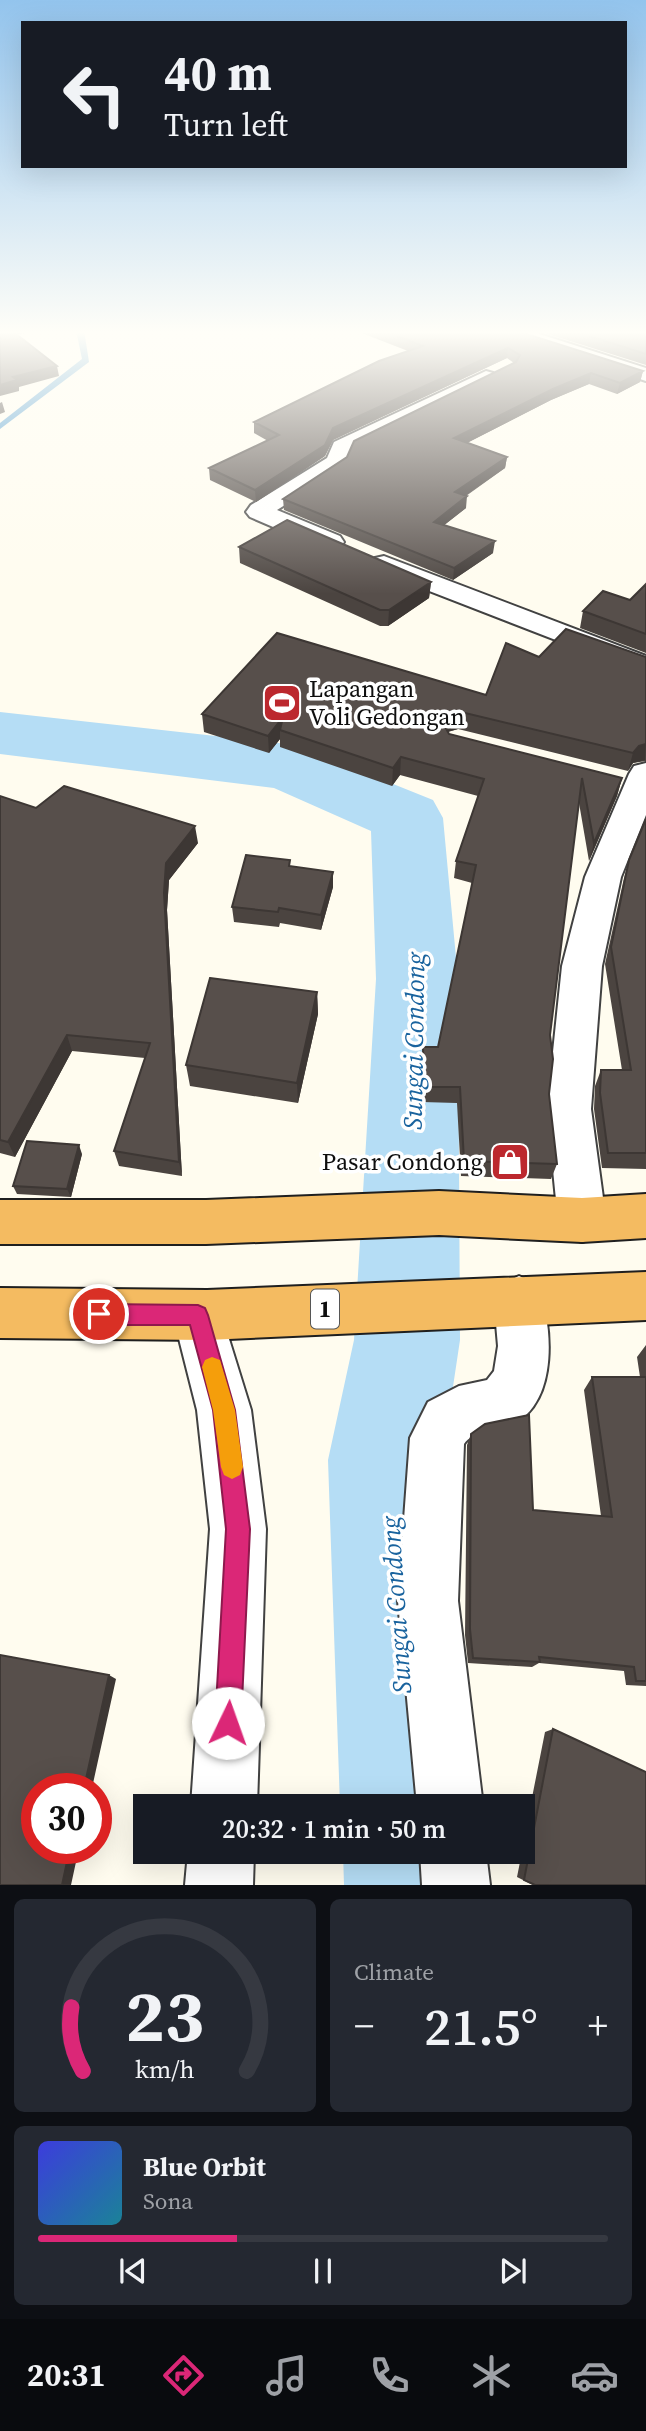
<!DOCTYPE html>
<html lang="en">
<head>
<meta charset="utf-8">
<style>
	:root { --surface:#171b24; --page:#242831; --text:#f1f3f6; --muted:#9ea1a6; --line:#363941; --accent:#db2777 }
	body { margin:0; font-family:"Source Serif 4",serif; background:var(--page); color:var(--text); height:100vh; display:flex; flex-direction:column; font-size:26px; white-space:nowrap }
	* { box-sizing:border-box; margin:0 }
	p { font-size:23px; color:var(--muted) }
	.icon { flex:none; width:38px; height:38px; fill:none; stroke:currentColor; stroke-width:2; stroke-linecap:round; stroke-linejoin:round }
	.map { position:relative; height:1885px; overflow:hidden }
	.details { display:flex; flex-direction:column; gap:14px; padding:14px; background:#0d0f14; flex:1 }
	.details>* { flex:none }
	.banner { position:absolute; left:21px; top:21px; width:606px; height:147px; border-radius:0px; box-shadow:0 7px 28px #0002; background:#171b24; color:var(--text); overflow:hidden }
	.speed { position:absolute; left:21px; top:1773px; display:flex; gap:14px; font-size:35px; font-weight:700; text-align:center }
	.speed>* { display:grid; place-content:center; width:91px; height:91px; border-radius:50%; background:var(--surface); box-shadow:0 7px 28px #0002; line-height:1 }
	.speed .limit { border:10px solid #d22; background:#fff; color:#111 }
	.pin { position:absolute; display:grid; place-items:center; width:60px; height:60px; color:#fff; margin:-30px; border:4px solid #fff; border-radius:50%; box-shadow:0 2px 7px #0007 }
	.me { position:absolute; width:77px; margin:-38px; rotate:3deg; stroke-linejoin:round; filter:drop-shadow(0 0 5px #0008) }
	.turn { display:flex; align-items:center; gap:24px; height:147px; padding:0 28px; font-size:32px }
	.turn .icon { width:91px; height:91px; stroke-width:2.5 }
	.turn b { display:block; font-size:49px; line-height:60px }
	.big { font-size:52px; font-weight:600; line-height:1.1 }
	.details .card { flex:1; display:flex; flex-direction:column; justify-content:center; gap:10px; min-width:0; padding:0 24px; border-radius:10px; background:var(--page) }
	.details .dial { align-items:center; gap:0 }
	.dial svg { height:182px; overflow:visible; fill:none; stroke:var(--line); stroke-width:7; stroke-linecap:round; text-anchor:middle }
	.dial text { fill:var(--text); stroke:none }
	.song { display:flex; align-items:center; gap:21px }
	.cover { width:84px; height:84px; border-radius:10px; background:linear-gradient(135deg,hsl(240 70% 55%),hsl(190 70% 35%)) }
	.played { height:7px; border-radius:4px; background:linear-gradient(90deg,var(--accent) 35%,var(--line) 35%) }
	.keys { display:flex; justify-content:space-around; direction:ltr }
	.heat { display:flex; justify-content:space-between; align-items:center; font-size:38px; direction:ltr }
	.details .tiles { flex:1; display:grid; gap:14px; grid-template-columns:1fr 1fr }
	.card:last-child { grid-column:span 2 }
	.trip { position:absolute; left:133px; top:1794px; width:402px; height:70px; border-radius:0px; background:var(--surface); box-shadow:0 7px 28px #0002; font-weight:600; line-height:70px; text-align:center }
	.menu { display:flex; height:112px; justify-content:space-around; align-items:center; background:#090b0e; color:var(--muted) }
	.menu .icon { width:49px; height:49px }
	.menu .on { color:var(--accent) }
	.menu b { font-size:32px; color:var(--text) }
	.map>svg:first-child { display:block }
</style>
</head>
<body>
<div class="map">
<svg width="646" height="1885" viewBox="0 0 646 1885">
	<rect width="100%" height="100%" fill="#fffcef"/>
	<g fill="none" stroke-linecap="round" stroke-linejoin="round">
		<path fill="#3d91cb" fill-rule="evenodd" d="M76,330h8l5,32 -89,67v-6l82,-64z"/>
		<path fill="#b5ddf5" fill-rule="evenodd" d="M0,712l287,32 24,7 122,49 10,18 15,161 2,361 -18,120 36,346h-138l-12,-346 26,-120 22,-361 -5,-148 -97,-43 -274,-34z
			M343,1852h140l3,33h-142z"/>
		<g stroke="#414141" stroke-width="4">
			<path id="minor" d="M498,330h29l119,38v13l-145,-47z
				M486,371l7,2 3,4 -3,4 -141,70 -7,16 -68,43 63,26 4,6 -4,6h-18l-72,-31 -4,-5 5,-7 76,-47 7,-16z
				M384,556l262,100v19l-271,-105 -4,-6 4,-6z
				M519,1276l18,8c16,38 22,118 -24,140 -15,7 -40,6 -49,20l-6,157 25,205h-66l-19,-205 12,-163 18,-36 31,-16 28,-6 7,-9 4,-25 -4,-45 7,-17z
				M198,1290l18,7 35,113 15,119 -9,277h-66l19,-277 -13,-119 -24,-95 7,-18z
				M188,1852h66l-1,33h-68z
				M420,1852h66l4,33h-68z"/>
		</g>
		<g stroke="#414141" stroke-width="4">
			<path id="tertiary" d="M646,763v52l-25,62 -19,89 -11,143 15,111 -7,16 -17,6 -17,-6 -7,-16 -11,-111 15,-143 23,-89 44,-103 5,-8z"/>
		</g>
		<g stroke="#1f1f1f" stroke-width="4">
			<path id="trunk" d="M439,1191l143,7 64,-4v44l-64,4 -143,-7 -233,9h-206v-44h206z
				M646,1272v48l-439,20 -207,-2v-50l207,2z"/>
		</g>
		<use href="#minor" fill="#fff" fill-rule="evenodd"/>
		<use href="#tertiary" fill="#fff" fill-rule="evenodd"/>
		<use href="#trunk" fill="#f4bb61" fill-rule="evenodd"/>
	</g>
	<path fill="#4b4440" d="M354,330h160l129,41 -3,11 -23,12 -28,-10 -38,16 -84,43 40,14 -2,11 -39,28v12l-22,17 49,28 -40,27 -169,-70 -1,-11 231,-136 -7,-5 -174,82 -8,16 -69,46 -46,-22 -1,-12 59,-27 -14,-8v-11l154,-71z
		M535,330h111v35z
		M239,547l192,35 -2,16 -41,28h-8l-140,-63z
		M646,584v69l-66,-25 3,-17 47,-11z
		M539,657h107v104l-13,2 -5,8 -170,-42 -10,3 1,2 173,44 -5,18 -28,65 -10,-58 -29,232 -1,59 8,70 -6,15 -90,-3 -4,-73 -35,-1 -1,-39 2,-16h15l34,-164 -18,-5 2,-17 22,-65 -78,-21 -8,11 -112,-39v-8l-11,14 -65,-21 -2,-18 284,-19z
		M0,796l36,12 162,35 -29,37 -2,30 15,266 -63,-10 -5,-15 31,-93 -73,-7 -57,106 -15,-4z
		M646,819v350l-44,-1 -8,-59 1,-23 6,-16h21l-17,-106 19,-86 5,-18z
		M290,866l43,21 -12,43 -41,-7 -1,4 -45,-5 -2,-15z
		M317,992l1,22 -20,89 -108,-17 -4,-21z
		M82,1154l-11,43 -54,-3 -4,-8z
		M646,1345v341l-20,-1 -2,-14 -85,-8 -7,4 -64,-4 -3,-28 2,-190 4,-11 62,76 68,6 -17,-126 8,-13h48l-3,-20z
		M553,1729l93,156h-113l-16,-8 5,-25h1v-9l22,-111z"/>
	<path fill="#3d3734" d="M7,330h40l-39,6z
		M508,348l-1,10 -174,82 -8,16 -69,46 -1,-12 78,-62z
		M57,366l2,10 -40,11v4l-19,5v-11l13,-8z
		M643,371l-3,11 -23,12 3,-11z
		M591,373l-2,11 -38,16 -98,50 1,-12 99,-49z
		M2,402l3,10 -5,2v-11z
		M507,457l-2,11 -52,36 2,-12z
		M467,496l-1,12 -33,26 1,-12z
		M495,541l-2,12 -40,27 1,-12z
		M431,582l-2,16 -41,28 1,-16z
		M461,712l-3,17 -11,3 -4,-9 6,-8z
		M283,717l-3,13v9l-11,14 -1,-17z
		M646,744l-1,16 -12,3 -5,8 5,-18 6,-7z
		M401,757l-1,18 -8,11 1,-18z
		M622,778l-5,18 -28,65 5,-18z
		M195,826l3,17 -29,37 -2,30 15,266 -3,-14 -15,-269 2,-30z
		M333,872v15l-12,43v-15z
		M317,992l1,22 -20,89 -1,-20z
		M67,1035l5,16 -57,106 -7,-15z
		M79,1145l3,9 -11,43 -4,-8z
		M109,1675l7,4 -24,109h-8z
		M70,1848h9l-8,37h-9z"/>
	<path fill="#574f4b" stroke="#3d3734" stroke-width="2" d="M0,330h11l46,36 -44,11 4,3 -17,5z
		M381,330h133l129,41 -23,12 -29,-10 -38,16 -99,49 53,19 -52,35 12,4 -33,26 61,19 -41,27 -171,-69 64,-42 7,-16 162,-79 4,-7 -12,-7 -175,80 -8,17 -70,45 -46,-22 70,-33 -25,-13 125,-61 44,-15z
		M570,330h76v24z
		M287,520l144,62 -42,28h-9l-141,-63z
		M646,584v50l-63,-23 20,-20 27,9z
		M566,629l80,28v87l-7,2 -6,7 -172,-41 -12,3 -6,8 6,11 173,44 -28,65 -12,-65 -32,257 3,24 -4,35 8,70 -93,-3 -4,-74h-36l-1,-40h15l38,-182 -20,-4 28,-82 -83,-22 -8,11 -113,-38 3,-13 -15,19 -66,-22 75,-81 209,62 20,-52 33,14z
		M64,786l131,40 -29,37 -2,30 15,269 -65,-11 36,-108 -83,-8 -59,107 -8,-2v-344l36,12z
		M646,819v334h-38l-8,-60 1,-23h30l-20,-123 18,-87z
		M246,855l44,5 -1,6 44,6 -12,43 -42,-7 -1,4 -46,-5z
		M210,978l107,14 -20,91 -111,-18z
		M27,1141l52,4 -12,44 -54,-3z
		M592,1377h54v304h-10l-2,-14 -95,-10 1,5 -67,-4 -3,-29 1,-195 14,-10 44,-9 4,95 79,7z
		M0,1655l109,20 -25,113h-47v60h33l-8,37h-62z
		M553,1729l93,43v113h-111l-11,-5z"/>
	<linearGradient id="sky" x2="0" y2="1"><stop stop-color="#93c4ed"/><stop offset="0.56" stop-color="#fffef8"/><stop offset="1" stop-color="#fffef8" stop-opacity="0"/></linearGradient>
	<rect width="646" height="594" fill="url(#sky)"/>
	<path fill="#db2777" stroke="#8e194d" stroke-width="2" d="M99,1304l99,1 7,3 3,7 27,95 15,119 -9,194 -4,9 -9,4 -9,-4 -4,-9 11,-194 -13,-119 -23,-85h-91l-8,-3 -3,-8 3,-7z"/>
	<path fill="#f59e0b" d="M212,1357l8,3 15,50 8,57 -3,8 -8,4 -8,-4 -3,-8 -8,-57 -11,-43 3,-7z"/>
	<defs>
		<g id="stadium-square" transform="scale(2.0125)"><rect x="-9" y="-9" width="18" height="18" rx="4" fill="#bc282e" stroke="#fff"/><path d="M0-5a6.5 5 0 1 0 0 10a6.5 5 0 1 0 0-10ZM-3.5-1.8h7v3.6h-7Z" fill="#fff"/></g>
		<g id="shop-square" transform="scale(2.0125)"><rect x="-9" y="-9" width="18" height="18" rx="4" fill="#bc282e" stroke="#fff"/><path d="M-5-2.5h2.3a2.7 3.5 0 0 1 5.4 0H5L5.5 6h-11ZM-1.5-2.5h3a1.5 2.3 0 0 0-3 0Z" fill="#fff"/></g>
	</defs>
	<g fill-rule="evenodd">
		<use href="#stadium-square" x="282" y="703"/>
		<use href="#shop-square" x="510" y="1162"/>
	</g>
	<g text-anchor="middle" stroke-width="7" stroke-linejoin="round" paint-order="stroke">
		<rect fill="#fff" stroke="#565656" stroke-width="2" x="311" y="1289.5" width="28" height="39" rx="5"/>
		<g font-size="23" font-weight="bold" fill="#0e0e0e">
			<text x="325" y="1317">1</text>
		</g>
		<g font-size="24" fill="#0e0e0e" stroke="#fff" text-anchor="start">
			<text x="309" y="697">Lapangan<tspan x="309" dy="28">Voli Gedongan</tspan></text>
			<text x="483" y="1170" text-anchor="end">Pasar Condong</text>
		</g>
		<g font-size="26" font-style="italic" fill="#19639e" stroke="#fff">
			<text transform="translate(414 1041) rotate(-89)" y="9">Sungai Condong</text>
			<text transform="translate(396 1605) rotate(-94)" y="9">Sungai Condong</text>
		</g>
	</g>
</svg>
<div class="speed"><div class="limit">30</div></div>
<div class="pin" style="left:99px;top:1314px;background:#d93025"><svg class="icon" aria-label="arrive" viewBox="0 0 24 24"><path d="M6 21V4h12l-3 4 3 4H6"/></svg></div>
<svg class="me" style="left:228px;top:1723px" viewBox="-20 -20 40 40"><circle r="19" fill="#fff"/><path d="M0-13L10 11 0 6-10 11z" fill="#db2777"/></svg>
<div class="trip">20:32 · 1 min · 50 m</div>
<div class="banner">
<div class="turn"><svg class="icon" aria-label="left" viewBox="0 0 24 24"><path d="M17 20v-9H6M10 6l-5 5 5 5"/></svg><div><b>40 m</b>Turn left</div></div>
</div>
</div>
<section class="details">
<div class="tiles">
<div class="card dial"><svg viewBox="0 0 100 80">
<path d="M14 69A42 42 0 1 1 86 69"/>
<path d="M14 69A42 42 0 0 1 9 41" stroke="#db2777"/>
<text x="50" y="56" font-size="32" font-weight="700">23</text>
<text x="50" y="72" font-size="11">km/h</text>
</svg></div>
<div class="card"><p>Climate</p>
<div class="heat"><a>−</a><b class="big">21.5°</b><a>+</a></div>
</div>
<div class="card">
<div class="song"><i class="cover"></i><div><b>Blue Orbit</b><p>Sona</p></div></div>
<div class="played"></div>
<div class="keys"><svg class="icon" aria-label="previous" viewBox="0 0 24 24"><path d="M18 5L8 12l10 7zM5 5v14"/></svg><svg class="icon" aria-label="pause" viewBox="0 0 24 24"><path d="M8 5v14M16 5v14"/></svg><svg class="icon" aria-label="next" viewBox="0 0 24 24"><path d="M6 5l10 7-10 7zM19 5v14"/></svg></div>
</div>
</div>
</section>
<nav class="menu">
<b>20:31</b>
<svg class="icon on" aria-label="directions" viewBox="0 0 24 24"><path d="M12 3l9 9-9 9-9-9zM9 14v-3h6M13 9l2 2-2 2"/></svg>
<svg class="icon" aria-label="music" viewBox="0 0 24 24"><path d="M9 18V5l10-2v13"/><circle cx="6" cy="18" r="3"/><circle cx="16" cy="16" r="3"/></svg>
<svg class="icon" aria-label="phone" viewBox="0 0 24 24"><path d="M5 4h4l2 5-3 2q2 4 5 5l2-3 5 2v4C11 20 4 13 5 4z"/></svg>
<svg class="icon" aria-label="climate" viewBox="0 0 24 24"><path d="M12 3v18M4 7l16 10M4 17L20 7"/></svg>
<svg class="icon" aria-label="car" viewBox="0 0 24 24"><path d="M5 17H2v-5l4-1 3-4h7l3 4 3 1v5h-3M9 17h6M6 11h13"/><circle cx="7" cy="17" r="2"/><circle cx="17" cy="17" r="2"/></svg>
</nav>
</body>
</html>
